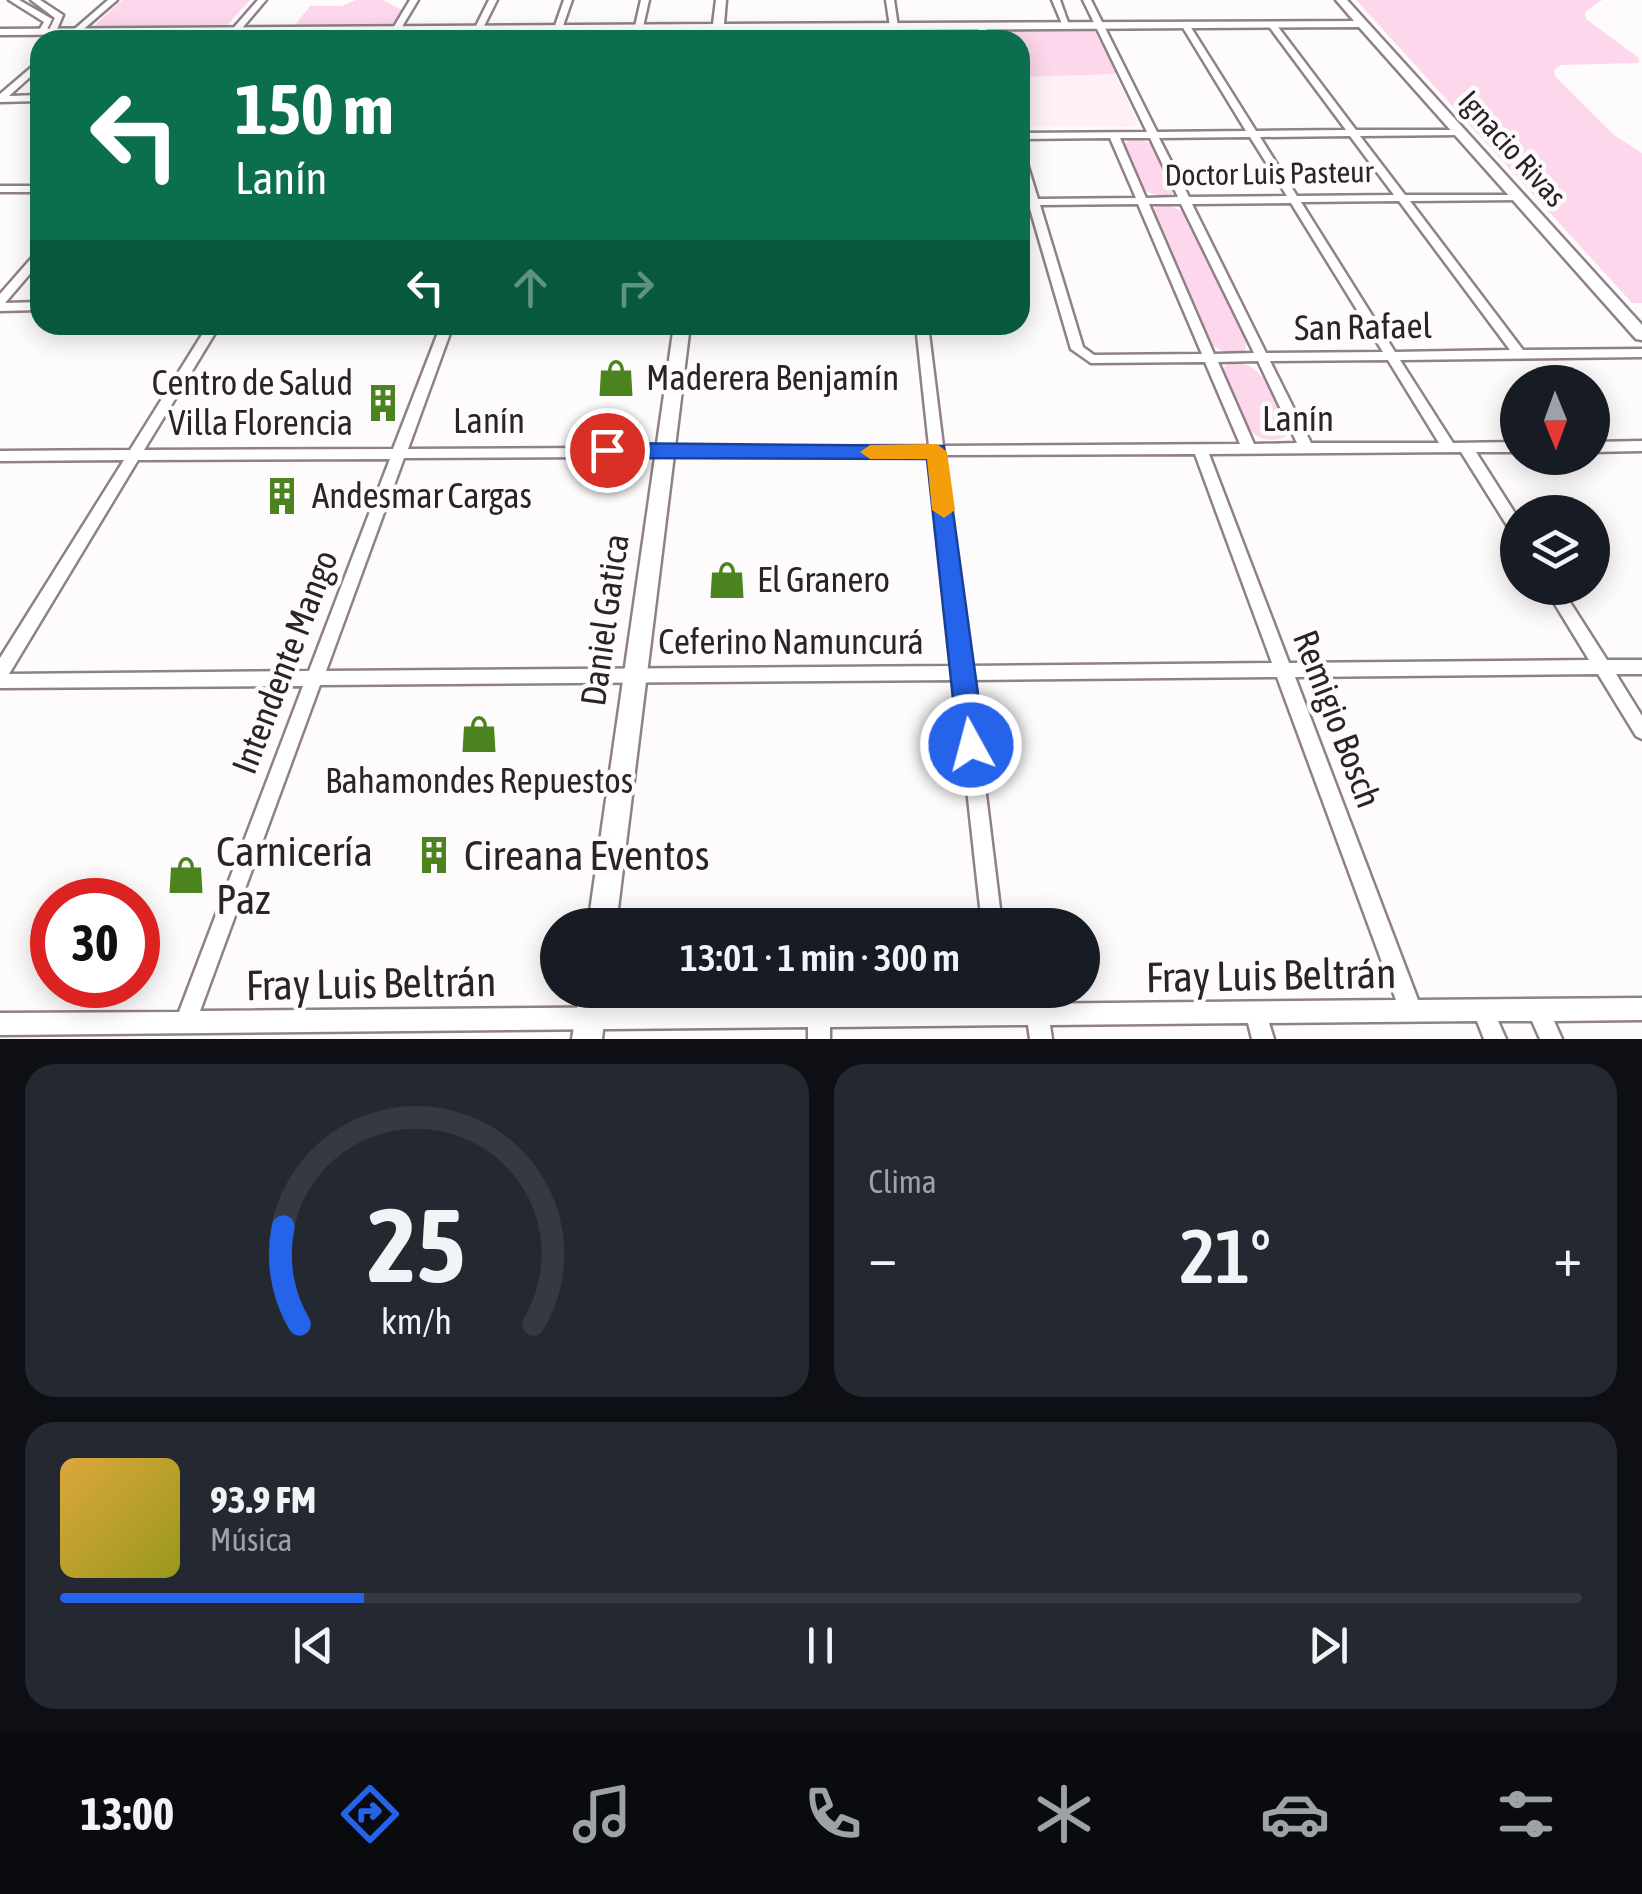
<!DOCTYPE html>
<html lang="es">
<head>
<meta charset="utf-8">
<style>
	:root { --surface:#171b24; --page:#242831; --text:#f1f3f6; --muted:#9ea1a6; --line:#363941; --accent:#2563eb }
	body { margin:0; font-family:"Asap Condensed",sans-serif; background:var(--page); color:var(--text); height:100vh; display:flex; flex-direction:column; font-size:38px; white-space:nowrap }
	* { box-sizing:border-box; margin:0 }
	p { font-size:32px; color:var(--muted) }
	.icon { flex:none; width:55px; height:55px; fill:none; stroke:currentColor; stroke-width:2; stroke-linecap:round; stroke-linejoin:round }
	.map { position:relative; height:1039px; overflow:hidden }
	.details { display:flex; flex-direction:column; gap:25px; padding:25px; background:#0d0f14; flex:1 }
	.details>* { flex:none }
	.guide { position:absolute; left:30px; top:30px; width:1000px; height:305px; border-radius:30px; box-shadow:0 5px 25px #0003; background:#0b6e4f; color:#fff; overflow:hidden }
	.needle { width:65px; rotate:179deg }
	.controls { position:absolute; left:1500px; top:365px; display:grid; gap:20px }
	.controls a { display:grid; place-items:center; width:110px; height:110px; border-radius:50%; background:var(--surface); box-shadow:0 5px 25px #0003; font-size:50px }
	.speed { position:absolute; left:30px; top:878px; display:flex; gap:20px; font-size:50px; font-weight:700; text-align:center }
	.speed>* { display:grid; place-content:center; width:130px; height:130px; border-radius:50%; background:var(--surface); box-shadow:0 5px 25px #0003; line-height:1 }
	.speed .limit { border:15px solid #d22; background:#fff; color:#111 }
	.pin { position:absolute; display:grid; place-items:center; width:85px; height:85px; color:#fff; margin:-42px; border:5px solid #fff; border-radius:50%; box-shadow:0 2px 10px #0007 }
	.me { position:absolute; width:110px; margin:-55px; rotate:353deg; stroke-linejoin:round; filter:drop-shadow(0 0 8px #0008) }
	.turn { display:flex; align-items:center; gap:35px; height:210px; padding:0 40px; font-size:45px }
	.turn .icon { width:130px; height:130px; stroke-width:2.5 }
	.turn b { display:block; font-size:70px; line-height:85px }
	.lanes { display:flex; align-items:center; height:95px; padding:0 40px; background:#0003; justify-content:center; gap:50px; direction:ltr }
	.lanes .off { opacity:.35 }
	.big { font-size:75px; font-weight:600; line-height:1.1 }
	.details .card { flex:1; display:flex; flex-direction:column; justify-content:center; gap:15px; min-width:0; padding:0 35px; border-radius:30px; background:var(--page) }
	.details .dial { align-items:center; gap:0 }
	.dial svg { height:260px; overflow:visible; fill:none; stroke:var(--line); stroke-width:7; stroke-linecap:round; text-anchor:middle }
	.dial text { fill:var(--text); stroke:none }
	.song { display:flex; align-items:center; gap:30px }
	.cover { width:120px; height:120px; border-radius:15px; background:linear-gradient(135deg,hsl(40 70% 55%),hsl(60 70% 35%)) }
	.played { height:10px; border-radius:5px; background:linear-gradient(90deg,var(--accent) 20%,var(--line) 20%) }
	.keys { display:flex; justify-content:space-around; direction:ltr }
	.heat { display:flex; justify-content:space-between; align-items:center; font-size:55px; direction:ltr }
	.details .tiles { flex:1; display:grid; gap:25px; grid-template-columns:1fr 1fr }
	.card:last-child { grid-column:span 2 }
	.trip { position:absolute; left:540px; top:908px; width:560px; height:100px; border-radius:50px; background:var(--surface); box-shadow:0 5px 25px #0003; font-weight:600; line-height:100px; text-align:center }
	.tabs { display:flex; height:160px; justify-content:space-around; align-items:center; background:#090b0e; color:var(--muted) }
	.tabs .icon { width:70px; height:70px }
	.tabs .current { color:var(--accent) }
	.tabs b { font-size:45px; color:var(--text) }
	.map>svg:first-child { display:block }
</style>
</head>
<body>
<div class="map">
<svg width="1642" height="1039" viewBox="0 0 1642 1039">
	<rect width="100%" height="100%" fill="#fefbfc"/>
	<path fill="#ffeff7" d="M1115,74l23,50 -4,3 -111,-1 -3,-49z"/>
	<path fill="#fdd7eb" d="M122,0h128l-22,24 -10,3 -119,1 -3,-4z
		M356,0h27l19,10 -12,17 -98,2 18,-23h32z
		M1356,0h246l-17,12 1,7 53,39v5l-78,2 -7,5 1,6 59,59 28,18v150h-10z
		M998,30h96l24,44 -98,3v-37h-29l-1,-8z
		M1133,138l20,6 21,43 -2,7 -14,2 -14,-6 -21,-45z
		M1164,204l21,8 61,129 -1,10 -17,3 -17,-9 -58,-133 2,-5z
		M1235,362c32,3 42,41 53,68l-3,7c-39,16 -50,-35 -63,-63l3,-8z"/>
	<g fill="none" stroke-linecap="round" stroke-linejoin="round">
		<g stroke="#908088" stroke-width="5">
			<path id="minor" d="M9,0h10l33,19 -7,15 -7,-2 6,-10z
				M31,0h9l23,15 -8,19 -7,-2 7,-14z
				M108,0h9l-46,40h-9z
				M258,0h8l-34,40h-9z
				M410,0h8l-24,40h-8z
				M489,0h8l-20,40h-8z
				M564,0h8l-14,40h-8z
				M641,0h8l-9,40h-8z
				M886,0h8l6,40h-8z
				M1052,0h8l10,28 -7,-2z
				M1083,0h8l66,132 89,-1 -64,-105 4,-3 4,3 66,105 90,-1 -78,-105 4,-3 3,1 81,107h107v4l-3,1 -100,1 45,59h117v4l-4,1 -108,1 113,149 119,-1v8l-242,3 53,83 65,-1v10h-42l42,66v18l-5,-1 -52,-83 -252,2 80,209 300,-3 -44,-72h16l46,72h35v14h-26l26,42v23l-6,-3 -38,-62 -303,3 123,323 224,-2v22l-88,1 8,18h-22l-8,-18h-34l8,18h-22l-7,-18 -208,2 5,16h-22l-4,-16 -198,2 2,14h-22l-2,-14 -198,2v12h-22v-12l-808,8v-22l179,-1 124,-326 -303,2v-30l124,-198 -124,1v-10l130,-1 78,-125h12l-76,125 249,-1 48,-124h12l-45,124 521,-3 -13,-121h12l15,121 297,-2 -35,-82 -114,1 -20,-14 -42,-144h-9v-6h7l-7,-24v-21l5,3 13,42 98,-1 -26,-60 -90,1v-6l127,-1zM1350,136l44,59 -97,1 -37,-59zM1250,137l37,59 -98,1 -30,-59zM1120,138h30l28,59 -32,1zM1399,201l111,149 -115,2 -94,-150zM1291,203l92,149 -117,1 -74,-149zM1138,204l64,150 -108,1 -11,-8 -43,-142zM1149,204h32l73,149 -40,1zM1388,360l51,83h-128l-41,-82zM1258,361l39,82 -43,1 -36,-82zM1195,454l77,209 -302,3 -26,-211zM930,455l23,211 -627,5 78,-213zM390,459l-81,212 -300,3 129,-214zM1277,677l119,323 -384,4 -1,-14h-22l2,14 -791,7 120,-326 635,-5 27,245h20l-30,-245z
				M982,24l4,3 3,13h-8l-3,-13z
				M808,25l4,3v12h-8v-12z
				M40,60v8l-31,28 31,-1v6l-40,1v-8z
				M0,186h40v6h-40z
				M40,252v10l-35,41 35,-1v8l-40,1v-17l36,-41z
				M1642,441v10l-50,1v-10z"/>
		</g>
		<g stroke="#908088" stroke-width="5">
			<path id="major" d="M716,0h10l-2,24 630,-3 -18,-21h11l295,325v15l-6,-1 -277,-312 -636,4 -2,9h-8l-1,-9 -712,4v-6l713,-5z
				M674,325h16l-74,600h-28z
				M580,990h28l-6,49h-30z"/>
		</g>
		<use href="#minor" fill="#fff" fill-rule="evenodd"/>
		<use href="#major" fill="#fff" fill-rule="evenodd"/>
	</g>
	<path fill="#2563eb" stroke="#184099" stroke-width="2.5" d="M607,443l337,3 41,299 -4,8 -10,4 -9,-4 -4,-8 -31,-286 -320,-1 -11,-8z"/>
	<path fill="#f59e0b" d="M937,444l10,8 8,58 -11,8 -12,-8 -5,-51h-57l-10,-7 10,-7z"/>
	<defs>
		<g id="shop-bare" transform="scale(3)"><path d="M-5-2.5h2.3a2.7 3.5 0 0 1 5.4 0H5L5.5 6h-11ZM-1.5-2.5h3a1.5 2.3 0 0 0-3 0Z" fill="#4b841f" stroke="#fefbfc" stroke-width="2.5" paint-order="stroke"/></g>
		<g id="building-bare" transform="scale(3)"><path d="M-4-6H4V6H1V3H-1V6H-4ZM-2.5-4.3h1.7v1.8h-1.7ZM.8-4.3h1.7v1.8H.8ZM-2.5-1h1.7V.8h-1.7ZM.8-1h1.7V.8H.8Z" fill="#4b841f" stroke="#fefbfc" stroke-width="2.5" paint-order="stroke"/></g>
	</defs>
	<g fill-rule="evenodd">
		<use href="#shop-bare" x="616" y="378"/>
		<use href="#building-bare" x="383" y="403"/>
		<use href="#building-bare" x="282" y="496"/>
		<use href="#shop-bare" x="727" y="580"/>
		<use href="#shop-bare" x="479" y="734"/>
		<use href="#building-bare" x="434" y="855"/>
		<use href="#shop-bare" x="186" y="875"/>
	</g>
	<g text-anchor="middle" stroke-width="9" stroke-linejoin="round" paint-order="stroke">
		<g font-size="30" fill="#2a2327" stroke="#fefbfc">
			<text transform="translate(1512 149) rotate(48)" y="10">Ignacio Rivas</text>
			<text transform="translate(1269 174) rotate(-1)" y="10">Doctor Luis Pasteur</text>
		</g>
		<g font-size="35" fill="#2a2327" stroke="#fefbfc">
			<text transform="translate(1363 327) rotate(-1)" y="12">San Rafael</text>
			<text x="1298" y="431">Lanín</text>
			<text x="489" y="433">Lanín</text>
			<text transform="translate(605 620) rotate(-82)" y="12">Daniel Gatica</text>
			<text x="791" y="654">Ceferino Namuncurá</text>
			<text transform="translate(285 662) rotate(-69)" y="12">Intendente Mango</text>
			<text transform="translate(1337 719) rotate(69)" y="12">Remigio Bosch</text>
		</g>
		<g font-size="35" fill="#2a2327" stroke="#fefbfc" text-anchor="start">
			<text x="646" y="390">Maderera Benjamín</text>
			<text x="353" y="395" text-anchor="end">Centro de Salud<tspan x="353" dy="40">Villa Florencia</tspan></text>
			<text x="312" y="508">Andesmar Cargas</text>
			<text x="757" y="592">El Granero</text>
			<text x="479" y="793" text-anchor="middle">Bahamondes Repuestos</text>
		</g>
		<g font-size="42" fill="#2a2327" stroke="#fefbfc" text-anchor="start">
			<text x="216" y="866">Carnicería<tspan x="216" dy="48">Paz</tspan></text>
			<text x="464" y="870">Cireana Eventos</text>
		</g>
		<g font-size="42" fill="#2a2327" stroke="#fefbfc">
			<text transform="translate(1271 975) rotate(-1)" y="15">Fray Luis Beltrán</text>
			<text transform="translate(371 983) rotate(-1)" y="15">Fray Luis Beltrán</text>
		</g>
	</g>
</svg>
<div class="controls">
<a><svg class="needle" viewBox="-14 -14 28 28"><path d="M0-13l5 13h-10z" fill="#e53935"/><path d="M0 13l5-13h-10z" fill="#9ea1a6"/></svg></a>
<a><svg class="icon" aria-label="layers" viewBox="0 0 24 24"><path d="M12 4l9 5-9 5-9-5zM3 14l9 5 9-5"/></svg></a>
</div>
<div class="speed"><div class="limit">30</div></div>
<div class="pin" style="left:607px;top:450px;background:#d93025"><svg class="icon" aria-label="arrive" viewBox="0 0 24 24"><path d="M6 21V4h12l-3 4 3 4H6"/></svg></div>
<svg class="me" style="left:971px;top:745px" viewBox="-20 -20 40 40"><circle r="17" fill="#2563eb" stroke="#fff" stroke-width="3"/><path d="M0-11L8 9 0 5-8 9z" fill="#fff"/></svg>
<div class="trip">13:01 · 1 min · 300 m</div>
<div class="guide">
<div class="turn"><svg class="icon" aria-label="left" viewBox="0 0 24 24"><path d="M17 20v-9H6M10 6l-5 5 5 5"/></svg><div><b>150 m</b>Lanín</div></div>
<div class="lanes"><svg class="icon" aria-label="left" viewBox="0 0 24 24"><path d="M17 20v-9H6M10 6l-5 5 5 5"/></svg><svg class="icon off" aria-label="ahead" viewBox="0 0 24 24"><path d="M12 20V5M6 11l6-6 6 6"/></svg><svg class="icon off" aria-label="right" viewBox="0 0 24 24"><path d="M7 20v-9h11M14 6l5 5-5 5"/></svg></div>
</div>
</div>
<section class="details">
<div class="tiles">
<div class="card dial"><svg viewBox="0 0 100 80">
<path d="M14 69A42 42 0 1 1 86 69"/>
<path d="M14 69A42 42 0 0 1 9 39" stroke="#2563eb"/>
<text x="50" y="56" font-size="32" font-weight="700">25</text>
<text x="50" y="72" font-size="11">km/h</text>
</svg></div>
<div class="card"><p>Clima</p>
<div class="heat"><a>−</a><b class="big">21°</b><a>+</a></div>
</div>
<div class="card">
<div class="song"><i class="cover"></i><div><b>93.9 FM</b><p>Música</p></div></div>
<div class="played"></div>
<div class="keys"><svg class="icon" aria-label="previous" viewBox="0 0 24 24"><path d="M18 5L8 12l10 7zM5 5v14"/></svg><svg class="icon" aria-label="pause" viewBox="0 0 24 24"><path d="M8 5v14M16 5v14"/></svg><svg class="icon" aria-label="next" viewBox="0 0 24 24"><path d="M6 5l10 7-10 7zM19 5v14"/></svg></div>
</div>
</div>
</section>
<nav class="tabs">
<b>13:00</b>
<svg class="icon current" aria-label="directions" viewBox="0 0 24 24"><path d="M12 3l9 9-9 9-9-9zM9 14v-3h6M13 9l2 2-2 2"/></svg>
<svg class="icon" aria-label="music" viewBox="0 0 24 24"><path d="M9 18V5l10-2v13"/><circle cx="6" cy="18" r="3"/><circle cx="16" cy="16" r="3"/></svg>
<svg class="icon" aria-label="phone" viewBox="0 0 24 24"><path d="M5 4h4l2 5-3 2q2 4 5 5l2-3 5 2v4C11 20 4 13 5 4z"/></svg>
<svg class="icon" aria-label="climate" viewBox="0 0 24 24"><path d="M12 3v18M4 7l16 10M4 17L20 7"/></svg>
<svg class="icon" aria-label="car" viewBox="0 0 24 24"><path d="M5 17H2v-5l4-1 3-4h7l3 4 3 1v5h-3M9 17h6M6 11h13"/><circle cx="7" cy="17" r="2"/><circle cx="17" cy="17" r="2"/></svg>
<svg class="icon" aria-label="filters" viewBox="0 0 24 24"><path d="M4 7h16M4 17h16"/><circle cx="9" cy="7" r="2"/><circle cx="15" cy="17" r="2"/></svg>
</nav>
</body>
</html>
